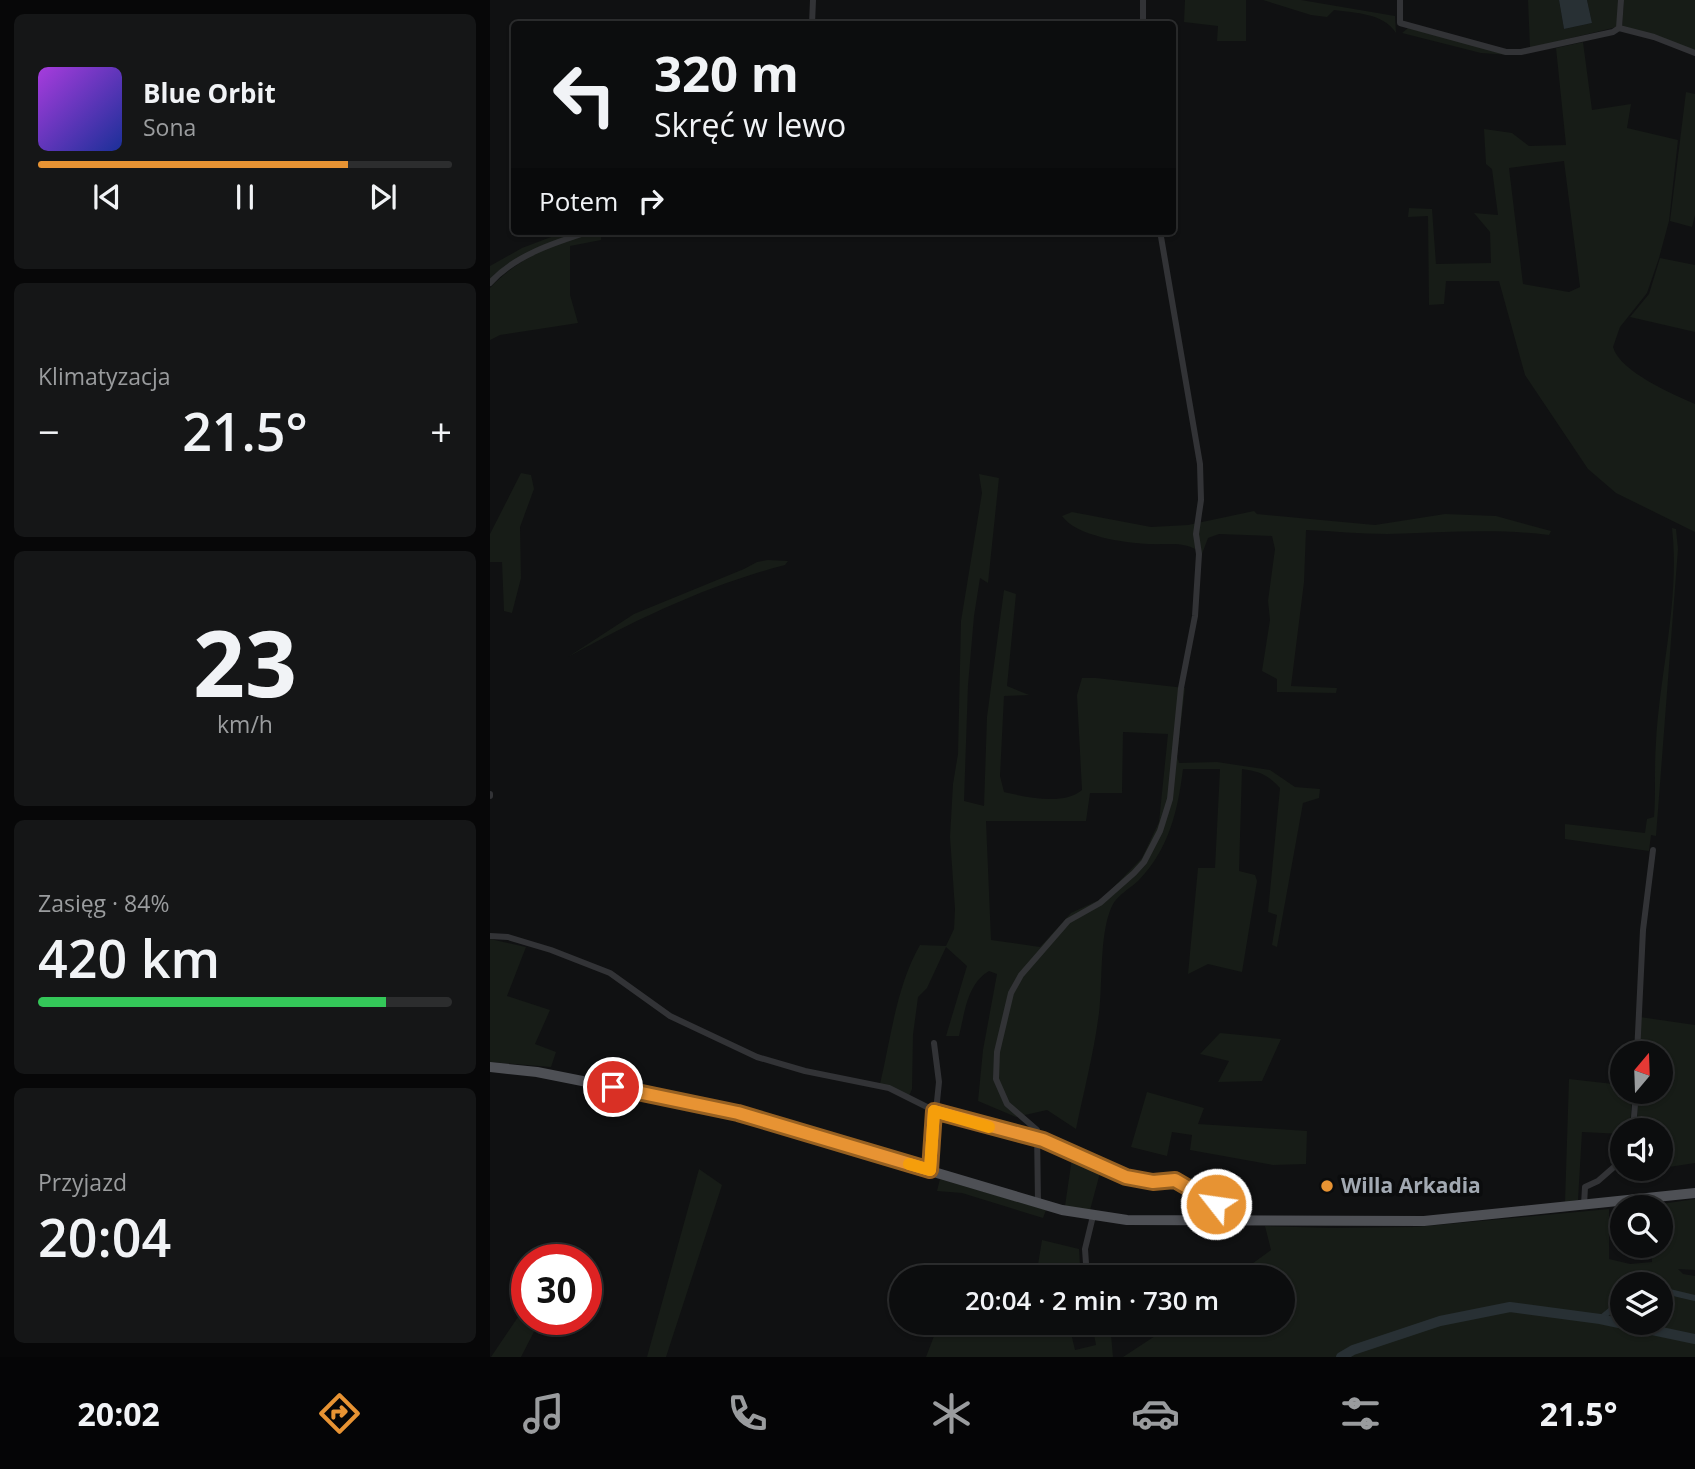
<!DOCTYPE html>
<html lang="pl">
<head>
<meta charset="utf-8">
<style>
	:root { --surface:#0c0d0e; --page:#151617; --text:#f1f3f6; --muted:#9a9c9e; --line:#2c2d2e; --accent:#e79333 }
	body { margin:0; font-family:"Open Sans",sans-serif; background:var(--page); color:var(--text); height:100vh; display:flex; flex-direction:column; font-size:26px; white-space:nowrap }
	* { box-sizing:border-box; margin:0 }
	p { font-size:23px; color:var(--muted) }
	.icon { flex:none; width:38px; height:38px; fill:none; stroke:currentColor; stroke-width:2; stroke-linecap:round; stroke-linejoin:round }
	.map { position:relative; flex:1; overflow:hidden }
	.side { display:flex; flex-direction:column; gap:14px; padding:14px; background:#070708; width:490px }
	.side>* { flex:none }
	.top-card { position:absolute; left:21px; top:21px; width:665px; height:214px; border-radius:7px; box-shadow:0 2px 5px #0004,0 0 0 2px var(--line); background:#0c0d0e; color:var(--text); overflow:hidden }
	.needle { width:46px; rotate:19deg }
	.fabs { position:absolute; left:1120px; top:1041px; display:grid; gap:14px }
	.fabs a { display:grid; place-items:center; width:63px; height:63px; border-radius:50%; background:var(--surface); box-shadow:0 2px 5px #0004,0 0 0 2px var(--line); font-size:35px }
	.speed { position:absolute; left:21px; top:1244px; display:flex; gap:14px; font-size:35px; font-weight:700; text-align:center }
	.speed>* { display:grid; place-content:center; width:91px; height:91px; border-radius:50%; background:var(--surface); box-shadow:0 2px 5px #0004,0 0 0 2px var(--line); line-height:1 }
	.speed .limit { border:10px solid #d22; background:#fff; color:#111 }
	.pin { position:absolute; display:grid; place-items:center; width:60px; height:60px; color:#fff; margin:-30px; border:4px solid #fff; border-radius:50%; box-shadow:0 2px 7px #0007 }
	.me { position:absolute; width:77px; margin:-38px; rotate:300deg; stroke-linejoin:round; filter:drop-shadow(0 0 5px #0008) }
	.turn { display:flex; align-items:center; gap:24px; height:147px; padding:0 28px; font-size:32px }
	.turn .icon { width:91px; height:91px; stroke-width:2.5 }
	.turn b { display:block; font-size:49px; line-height:60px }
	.then { display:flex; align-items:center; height:66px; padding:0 28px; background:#0003; gap:14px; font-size:26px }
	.big { font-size:52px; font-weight:600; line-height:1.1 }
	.side .tile { flex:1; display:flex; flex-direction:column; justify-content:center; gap:10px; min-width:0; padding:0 24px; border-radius:10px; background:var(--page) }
	.side .dial { align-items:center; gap:0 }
	.dial b { font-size:91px; line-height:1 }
	.song { display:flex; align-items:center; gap:21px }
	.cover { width:84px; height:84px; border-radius:10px; background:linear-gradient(135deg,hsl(280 70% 55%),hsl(230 70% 35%)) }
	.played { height:7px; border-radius:4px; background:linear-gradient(90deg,var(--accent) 75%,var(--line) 75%) }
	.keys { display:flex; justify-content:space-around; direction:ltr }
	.heat { display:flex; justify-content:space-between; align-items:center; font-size:38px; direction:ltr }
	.charge { height:10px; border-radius:5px; background:linear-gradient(90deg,#34c759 84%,var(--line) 0) }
	.trip { position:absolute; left:399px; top:1265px; width:406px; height:70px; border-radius:35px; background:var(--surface); box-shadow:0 2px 5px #0004,0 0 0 2px var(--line); font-weight:600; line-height:70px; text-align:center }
	.menu { display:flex; height:112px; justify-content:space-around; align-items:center; background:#050506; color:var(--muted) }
	.menu .icon { width:49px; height:49px }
	.menu .selected { color:var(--accent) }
	.menu b { font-size:32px; color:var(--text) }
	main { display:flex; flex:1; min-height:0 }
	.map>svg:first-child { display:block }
</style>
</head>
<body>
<main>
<section class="side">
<div class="tile">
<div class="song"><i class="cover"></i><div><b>Blue Orbit</b><p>Sona</p></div></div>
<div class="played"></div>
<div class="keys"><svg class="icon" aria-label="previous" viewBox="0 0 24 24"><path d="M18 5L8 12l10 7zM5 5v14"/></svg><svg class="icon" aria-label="pause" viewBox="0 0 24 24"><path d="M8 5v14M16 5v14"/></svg><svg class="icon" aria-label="next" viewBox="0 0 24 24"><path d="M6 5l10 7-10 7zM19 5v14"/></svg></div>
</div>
<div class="tile"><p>Klimatyzacja</p>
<div class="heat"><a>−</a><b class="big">21.5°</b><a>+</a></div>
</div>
<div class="tile dial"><b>23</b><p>km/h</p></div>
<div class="tile"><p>Zasięg · 84%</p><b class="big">420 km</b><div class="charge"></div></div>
<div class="tile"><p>Przyjazd</p><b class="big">20:04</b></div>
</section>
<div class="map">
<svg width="1205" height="1357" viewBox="0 0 1205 1357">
	<rect width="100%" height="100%" fill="#101112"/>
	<path fill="#171c17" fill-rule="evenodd" d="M695,0h61v41h-29l1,-15 -34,-4z
		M773,0h38l94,16 1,17c-12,-20 -41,-20 -62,-23l-7,7 -16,-2z
		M1038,0h31l5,29 28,-6 -5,-23h33l-3,27 -87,21z
		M1134,0h71v50l-73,-23z
		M918,28l102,27 -29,-2 -79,-20z
		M1093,42l9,68 39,-6 -4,24 51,12 -9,81 -10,37 -12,35 -27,34 -7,20c7,25 60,47 82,57v128l-79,-39 -28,-24 -63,-94 -26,-94h-53l-2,23 -15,1 -1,-89 -20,1 1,-9 23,1 4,55 55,-1 -1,-31 -16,-19 24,2 -6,-46 -6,-5 -2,-35 28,4 17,13 37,-1 -10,-97zM1074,161l16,126 -11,5 -46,-8 -14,-116z
		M1196,92l9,2v121l-3,12 -22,-6z
		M77,231h15l-20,7 -72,41v-13l32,-18z
		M111,231v9l-31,6v49l8,28 -78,12 -10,5v-52c26,-29 72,-50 111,-57z
		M1170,258l35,7v67l-65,-15 19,-23z
		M31,473l10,2 3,14 -14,38 1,51 -9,35 -8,-2 -2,-49h-12v-28z
		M489,474l20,4 -11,105 -8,-5 -6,38 -6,69 -4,116 20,5 3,-89 17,-127 12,4 -9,92 22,9 -25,1 -4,80 4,16c22,5 60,14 78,-2l-5,-95 5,-17h14l89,10 -8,68 2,7 38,-1 53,8 25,17 25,2 -1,9 -16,5 -26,144 -5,-2 5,-30 -9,-3 12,-124c-12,-13 -21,-17 -38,-19l-3,102 16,4 2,6 -15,91 -34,-8 -20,10 10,-106h17l5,-99h-37c-5,41 -14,80 -44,111 -8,8 -22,15 -27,26 -13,28 -9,76 -13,107 -5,39 -15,78 -23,116l-29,-19 -31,7 -38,-16 5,-51 14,-76 -8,-3c-22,13 -24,41 -30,65h-13l21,-70 -21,-19 -19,41 -9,9 -5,38 -1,54 -3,7 -29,-12c11,-46 16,-97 40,-139l26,1 8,-17 1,-20 -5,-72 3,-53 5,-30 3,-133 21,-128zM633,732l45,2 -9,88 -17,36 -39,40 -32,15 -31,34 -49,-7 -5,-119h100l4,-28h32z
		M764,511l3,3 118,11 70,-11 51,2 55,15 -2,4c-54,-7 -108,-2 -162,-1 -27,0 -54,-3 -81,-4l-2,52 -13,104 46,2 -1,5 -59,-1v-13l-15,-8 8,-51 -2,-19 7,-52 -3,-13 -53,-2 -11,4 -6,16c-15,-14 -34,-9 -53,-10 -25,-1 -73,-8 -87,-28l10,-4 79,15 37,-2z
		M1182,528l4,1 2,20 -22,287 -5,-1 -2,16 -84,-12v-15l80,9 2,-14 7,-2c2,-25 0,-50 2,-75 4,-71 24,-143 16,-214z
		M278,560l20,1 -3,4c-77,20 -148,54 -217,92l66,-43 110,-45 13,-7z
		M0,939l36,8 -19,49 43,14 -15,34 21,8 -5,15 -61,-5z
		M1150,1017l55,8v138l-39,6h5v-39h-24l1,-38h23v-38l-22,-1z
		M730,1033l61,6 -19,42 -44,1 11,-21 -29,-7z
		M1079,1079l53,6v7h10l-2,38h-8v4l-40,-2 -4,68 -13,2z
		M657,1092l57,16 -6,16 109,7 -1,33 -33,1 -83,-15 2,-15 -20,-3 -5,24 -36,-9z
		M583,1151l19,10 -2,7 10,5 -10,37 -25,-4z
		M209,1169l23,16 -56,172h-19z
		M450,1179l106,31 -3,8 -81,-25 -25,-2z
		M1205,1199v71l-17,-1 5,5 12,2v81h-572l52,-34h108v-45l-49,-1 37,-27 -6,-24 66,2 85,-1 193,-18v50l21,5 22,-2 -1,-16h10v-38l-13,-2zM1132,1284h39v39h-39z
		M552,1240l37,9 1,16 -24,3 1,9h-21z
		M37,1291v29h13l-19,37h-30l27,-40z
		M449,1323h171l3,34h-187zM602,1324l4,21 -21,5 -5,-21z"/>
	<path fill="#283034" d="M1069,0h28l5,23 -28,6z"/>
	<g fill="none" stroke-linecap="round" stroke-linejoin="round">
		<path stroke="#283034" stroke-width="6" d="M1171,1290l34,8
			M1110,1319l22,-18"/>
		<path stroke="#283034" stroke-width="10" d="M851,1357l12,-7 87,-29 70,-14 90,12 95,20"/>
		<path stroke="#323336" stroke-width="6" d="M653,0v24
			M910,0v23l106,29h15l92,-20 6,-4 35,9 41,16
			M322,24l1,-24
			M1129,28l2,-28
			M0,283c25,-28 66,-41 101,-52
			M0,794v2
			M0,936l18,1 43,13 59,23 60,43 87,41 48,14 84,17 52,26 102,26 73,34 31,7 28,-1 54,32 6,9
			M1147,1054l6,-124 10,-80
			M1143,1130l3,-38
			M440,1170l9,-88 -5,-39
			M548,1203l-1,-73 -30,-26 -11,-25 1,-27 14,-59 10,-18 47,-54 32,-18 34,-30 10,-11 16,-31 10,-32 11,-111 14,-72 4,-62 -3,-20 5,-34 -1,-36 -40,-233
			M1094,1205l1,-18 13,-6 24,-21
			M597,1278l-2,-29 8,-33"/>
		<path stroke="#4e5055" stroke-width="10" d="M0,1067l47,5 181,36 344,102 65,10 297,1 271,-28"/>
	</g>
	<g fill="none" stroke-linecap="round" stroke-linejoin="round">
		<g stroke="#966021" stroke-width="18">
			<path id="route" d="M123,1087l125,26 192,57 4,-59 109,29 83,37 27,5 22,-2 41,24"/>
		</g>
		<use href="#route" stroke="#e79333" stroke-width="12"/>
		<path stroke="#f59e0b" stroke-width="12" d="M419,1164l21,6 4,-59 55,16"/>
	</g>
	<circle fill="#e79333" stroke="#0b0c0d" stroke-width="2.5" cx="837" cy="1186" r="7"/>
	<g text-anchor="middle" stroke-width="7" stroke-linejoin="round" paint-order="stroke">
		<g font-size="21" font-weight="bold" fill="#a2a9b2" stroke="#0b0c0d" text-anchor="start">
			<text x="851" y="1193">Willa Arkadia</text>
		</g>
	</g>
</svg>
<div class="fabs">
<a><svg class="needle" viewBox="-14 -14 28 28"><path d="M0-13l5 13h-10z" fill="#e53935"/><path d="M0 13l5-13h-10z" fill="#9a9c9e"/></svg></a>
<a><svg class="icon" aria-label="sound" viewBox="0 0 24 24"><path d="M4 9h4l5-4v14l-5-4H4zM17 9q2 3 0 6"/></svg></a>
<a><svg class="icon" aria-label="search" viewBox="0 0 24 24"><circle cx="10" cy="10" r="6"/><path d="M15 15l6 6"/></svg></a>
<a><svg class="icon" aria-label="layers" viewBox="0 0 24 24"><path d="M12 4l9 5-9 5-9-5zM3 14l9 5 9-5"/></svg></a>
</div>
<div class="speed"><div class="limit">30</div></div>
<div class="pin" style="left:123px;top:1087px;background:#d93025"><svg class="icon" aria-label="arrive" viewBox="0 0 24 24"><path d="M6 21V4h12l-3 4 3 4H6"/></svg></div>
<svg class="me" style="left:726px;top:1204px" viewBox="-20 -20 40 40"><circle r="17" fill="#e79333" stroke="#fff" stroke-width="3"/><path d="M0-11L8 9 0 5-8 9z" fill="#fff"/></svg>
<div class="trip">20:04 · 2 min · 730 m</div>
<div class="top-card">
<div class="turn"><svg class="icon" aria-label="left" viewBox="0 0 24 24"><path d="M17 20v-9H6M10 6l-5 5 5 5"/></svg><div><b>320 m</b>Skręć w lewo</div></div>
<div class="then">Potem<svg class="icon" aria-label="right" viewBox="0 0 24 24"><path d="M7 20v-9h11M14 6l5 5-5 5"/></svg></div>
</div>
</div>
</main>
<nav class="menu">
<b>20:02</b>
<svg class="icon selected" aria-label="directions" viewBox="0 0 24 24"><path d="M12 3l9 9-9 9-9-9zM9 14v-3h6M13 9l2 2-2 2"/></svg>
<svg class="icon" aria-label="music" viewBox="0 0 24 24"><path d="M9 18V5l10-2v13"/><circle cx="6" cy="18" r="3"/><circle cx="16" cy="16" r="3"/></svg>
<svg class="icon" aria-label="phone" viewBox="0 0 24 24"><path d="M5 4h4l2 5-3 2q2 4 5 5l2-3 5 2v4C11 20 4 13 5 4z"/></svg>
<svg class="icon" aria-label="climate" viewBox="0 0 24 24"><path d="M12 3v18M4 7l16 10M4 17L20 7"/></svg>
<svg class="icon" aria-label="car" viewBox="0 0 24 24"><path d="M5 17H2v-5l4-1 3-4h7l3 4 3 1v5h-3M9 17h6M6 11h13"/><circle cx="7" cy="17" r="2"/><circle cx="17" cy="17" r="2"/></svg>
<svg class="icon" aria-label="filters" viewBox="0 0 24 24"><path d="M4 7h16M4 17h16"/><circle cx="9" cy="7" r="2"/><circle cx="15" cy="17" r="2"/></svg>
<b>21.5°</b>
</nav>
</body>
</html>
